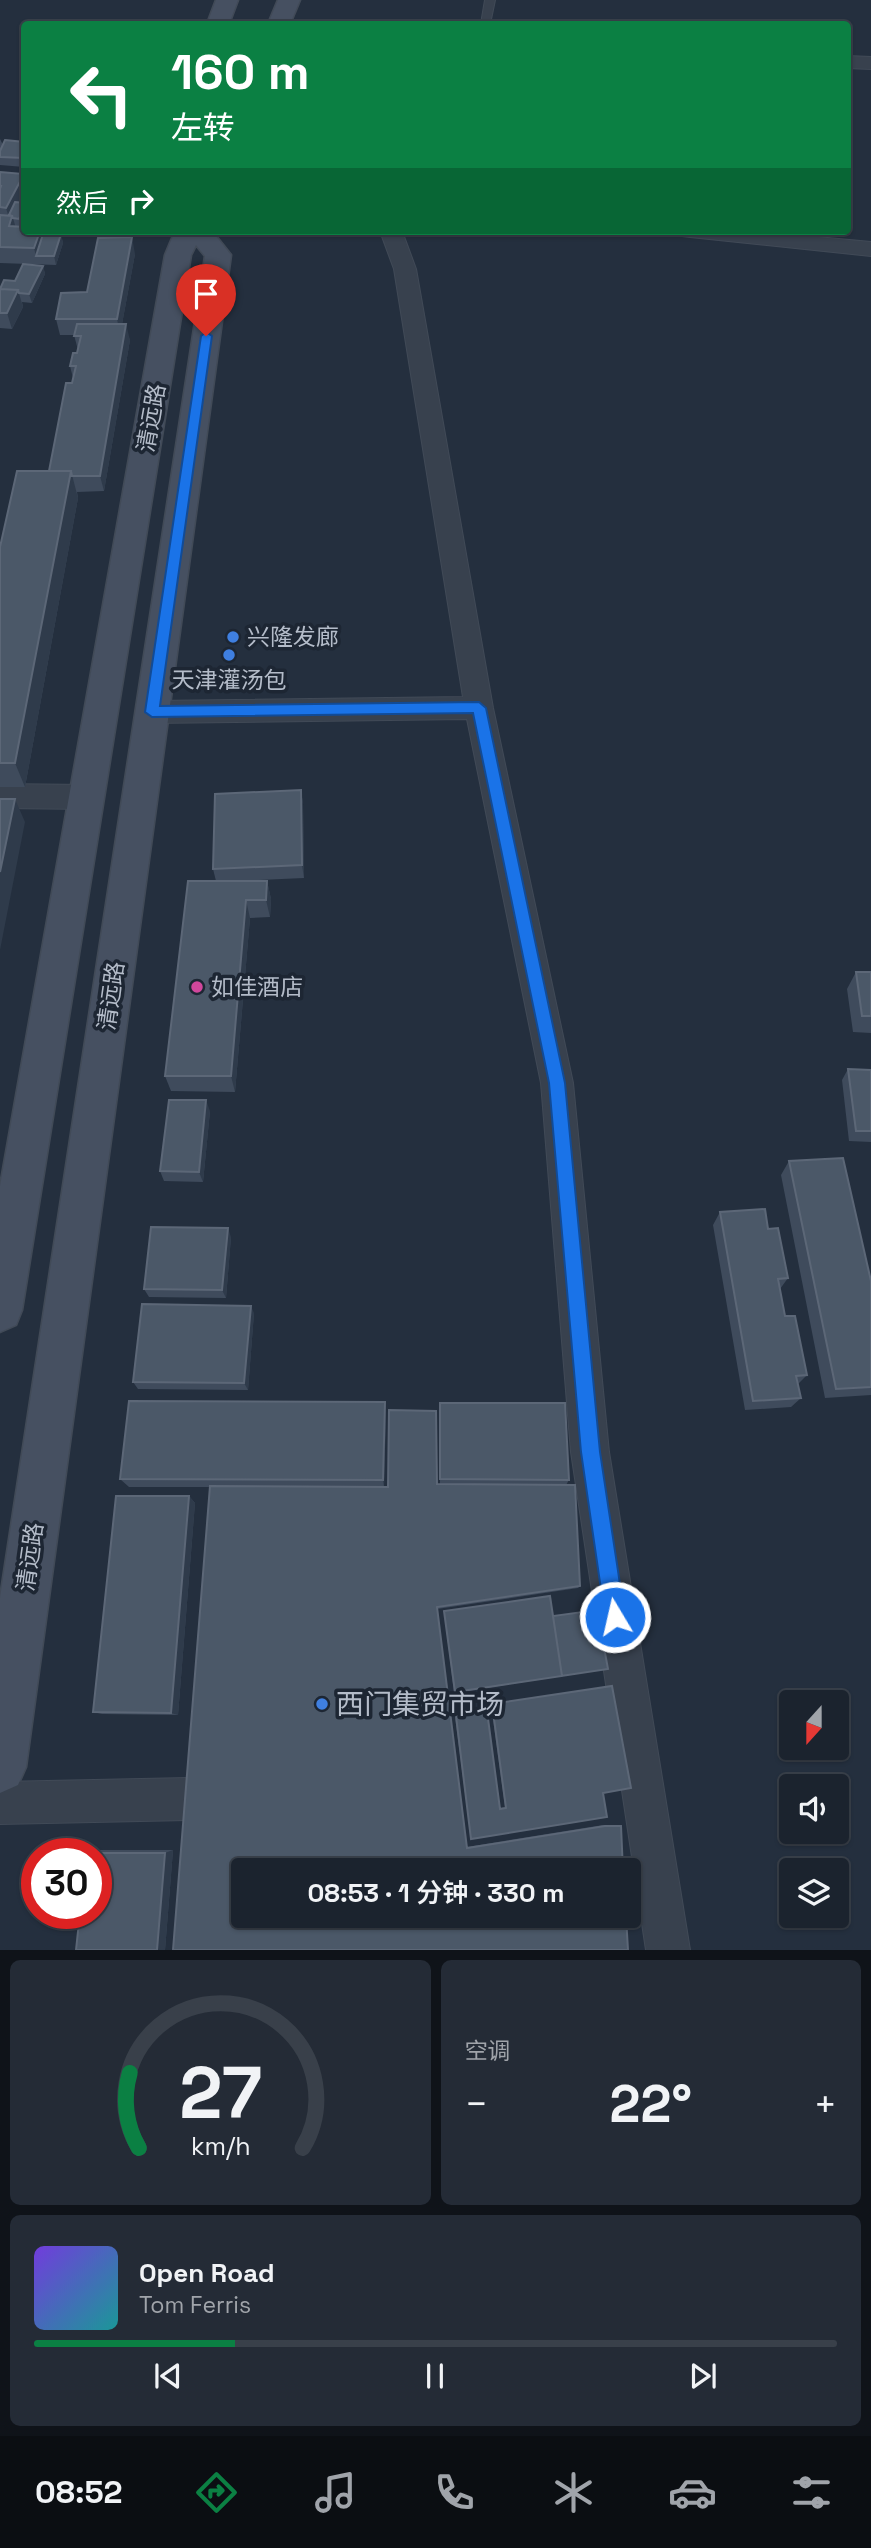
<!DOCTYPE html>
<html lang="zh">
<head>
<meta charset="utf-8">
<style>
	:root { --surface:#1b232e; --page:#242b36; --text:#f1f3f6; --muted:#a0a4aa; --line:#39404a; --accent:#0b8043 }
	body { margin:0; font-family:"Space Grotesk","Noto Sans SC",sans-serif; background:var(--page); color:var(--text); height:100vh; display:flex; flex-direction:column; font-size:26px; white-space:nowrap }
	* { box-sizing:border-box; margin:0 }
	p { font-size:23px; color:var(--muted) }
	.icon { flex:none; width:38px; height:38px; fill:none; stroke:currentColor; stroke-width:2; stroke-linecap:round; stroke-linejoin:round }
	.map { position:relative; height:1950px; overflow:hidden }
	.drawer { display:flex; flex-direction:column; gap:10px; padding:10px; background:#0f1319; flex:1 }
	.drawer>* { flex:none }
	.top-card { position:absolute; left:21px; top:21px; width:830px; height:214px; border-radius:7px; box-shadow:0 2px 5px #0004,0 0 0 2px var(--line); background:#0b8043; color:#fff; overflow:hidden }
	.needle { width:46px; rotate:201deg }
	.tools { position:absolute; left:779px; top:1690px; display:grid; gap:14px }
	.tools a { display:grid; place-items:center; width:70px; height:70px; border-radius:7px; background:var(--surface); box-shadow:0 2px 5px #0004,0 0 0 2px var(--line); font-size:35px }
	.speed { position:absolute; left:21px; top:1838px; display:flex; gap:14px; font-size:35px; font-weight:700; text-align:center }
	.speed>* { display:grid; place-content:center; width:91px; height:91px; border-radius:50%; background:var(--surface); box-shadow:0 2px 5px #0004,0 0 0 2px var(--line); line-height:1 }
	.speed .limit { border:10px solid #d22; background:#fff; color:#111 }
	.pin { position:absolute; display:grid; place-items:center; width:60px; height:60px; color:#fff; margin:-72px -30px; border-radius:50% 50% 50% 0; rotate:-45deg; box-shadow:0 0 7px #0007 }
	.pin .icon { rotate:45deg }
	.me { position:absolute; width:77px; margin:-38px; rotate:351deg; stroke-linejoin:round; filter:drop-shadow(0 0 5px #0008) }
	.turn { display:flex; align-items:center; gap:24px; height:147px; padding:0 35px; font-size:32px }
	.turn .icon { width:91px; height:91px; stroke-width:2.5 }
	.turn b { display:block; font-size:49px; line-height:60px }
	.then { display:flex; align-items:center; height:66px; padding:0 35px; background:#0003; gap:14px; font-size:26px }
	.big { font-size:52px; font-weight:600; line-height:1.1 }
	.drawer .tile { flex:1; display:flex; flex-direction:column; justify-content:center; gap:10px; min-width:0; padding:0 24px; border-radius:10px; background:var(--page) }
	.drawer .dial { align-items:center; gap:0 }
	.dial svg { height:182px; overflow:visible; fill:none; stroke:var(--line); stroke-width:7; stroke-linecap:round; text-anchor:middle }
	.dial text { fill:var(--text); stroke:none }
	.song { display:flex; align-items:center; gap:21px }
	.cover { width:84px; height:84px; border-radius:10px; background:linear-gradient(135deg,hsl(260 70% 55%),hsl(180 70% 35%)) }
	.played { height:7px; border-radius:4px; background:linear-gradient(90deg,var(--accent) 25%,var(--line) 25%) }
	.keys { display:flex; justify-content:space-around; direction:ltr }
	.heat { display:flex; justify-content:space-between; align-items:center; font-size:38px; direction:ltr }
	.drawer .tiles { flex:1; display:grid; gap:10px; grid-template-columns:1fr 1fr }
	.tile:last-child { grid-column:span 2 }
	.trip { position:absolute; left:231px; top:1858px; width:410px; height:70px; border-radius:7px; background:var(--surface); box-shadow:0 2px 5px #0004,0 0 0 2px var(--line); font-weight:600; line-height:70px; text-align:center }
	.tabs { display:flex; height:112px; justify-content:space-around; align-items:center; background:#0b0e12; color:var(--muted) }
	.tabs .icon { width:49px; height:49px }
	.tabs .active { color:var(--accent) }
	.tabs b { font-size:32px; color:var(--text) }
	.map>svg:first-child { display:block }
</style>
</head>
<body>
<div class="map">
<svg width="871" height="1950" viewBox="0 0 871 1950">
	<rect width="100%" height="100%" fill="#242f3e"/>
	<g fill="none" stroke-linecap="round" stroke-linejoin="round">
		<g stroke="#414a57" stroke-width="2">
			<path id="lane" d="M485,0h10l-5,24h-9z"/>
		</g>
		<g stroke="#414a57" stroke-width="2">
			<path id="street" d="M847,56l24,1v12l-24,-1z
				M380,231h22l14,38 77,439 80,375 36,369 81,498h-44l-75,-498 -30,-369 -74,-364 -315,4 -10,-3 -4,-8 4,-8 10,-3 311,-4 -69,-428z
				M679,231h76l116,11v14l-181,-19 -8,-1z
				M0,784l87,1 10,4 5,8 -5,8 -10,4 -87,-1z
				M188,1778l15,6 6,15 -6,15 -15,6 -188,4v-42z"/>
		</g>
		<g stroke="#414a57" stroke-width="3">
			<path id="secondary" d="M216,0h22l-9,24h-22z
				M278,0h22l-10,24h-22z
				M175,231h37l19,24 -205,1512 -8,18 -18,8v-195l205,-1342 -9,-11 -5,10 -169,1055 -6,15 -16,7v-146l165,-931z"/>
		</g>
		<use href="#lane" fill="#38414e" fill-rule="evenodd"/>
		<use href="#street" fill="#38414e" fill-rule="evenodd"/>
		<use href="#secondary" fill="#465061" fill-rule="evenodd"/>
	</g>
	<path fill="#3f4b5c" d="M0,139l3,6 21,-3v25l-24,-2z
		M0,172l22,30 2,1v17l-3,7 39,4 3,12 -7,22 -56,-2z
		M122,231h29l-1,3z
		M135,254l-13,70 8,16 -26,151 -27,1 1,6 -53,289h-25v-240l49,-76 23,-88 1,-5 -3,-12 8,-16 -4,-15h-14l-4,-16z
		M43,266l2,8 -13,29 -10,-1 1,5 -11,22 -12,-1v-39z
		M301,790l2,14 1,74 -69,3h32l4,18 -1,18 -20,1 -15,174 -64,-1 -6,-15 51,-195 -3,-12z
		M856,972h15v61l-18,-1 -6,-43z
		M848,1069l23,1v72l-22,-1 -7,-61z
		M210,1111l-7,71 -39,-1 -4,-10z
		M789,1161l82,120v114l-46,3 -44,-223z
		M720,1212l48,17 20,49 -8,11 5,27 22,59 -9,9 3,14 -10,9 -46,3 -32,-185z
		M231,1237l-5,61 -77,-1 -5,-8z
		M254,1313l-6,77 -110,-1 -5,-7z
		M385,1402l1,9 -2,76 56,-3v-81l129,77 -3,5 14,101 -2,2 -141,21 30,238 136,-22 18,1 -448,124 37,-463h-81l-9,-8z
		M189,1496l6,7 -17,212 -76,-1 -9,-2z
		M444,1611l109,5 55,53 -154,24z
		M492,1704l111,89 -132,46 -16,-122 45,91 5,-1 -14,-102z
		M96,1850h77l-8,100h-89l10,-97z"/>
	<path fill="#2f3b4b" d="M24,174v23l-11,21 4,14 -8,-6v-8l-3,-10z
		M24,207v13l-3,7 -2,-8z
		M40,231h8l-12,25 -2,-8z
		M61,234l2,9 -7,22 -2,-9z
		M132,237l3,17 -15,81 -3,-16z
		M43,266l2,8 -13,29 -3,-9z
		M18,290l5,17 -11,22 -5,-16z
		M126,324l4,16 -26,151 -4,-15z
		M71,471l7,27 -53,289 -10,-24z
		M301,790l2,14 1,74 -2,-13z
		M15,799l10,23 -25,128v-78z
		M267,881l4,18 -1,18 -4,-17z
		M246,900l4,18 -15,174 -4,-16z
		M206,1100l4,11 -7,71 -4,-10z
		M228,1228l3,9 -5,61 -4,-8z
		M251,1306l3,7 -6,77 -4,-7z
		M385,1402l1,9 -2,76 -1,-7z
		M189,1496l6,7 -17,212 -7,-2z
		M173,1850l-8,100h-8l8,-97z"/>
	<path fill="#4b5868" stroke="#5c6777" stroke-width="2" d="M5,140l19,2v16l-24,-1v-6z
		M0,172l24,2 -18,34 -6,-1v-18l1,-3h-1z
		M15,202l9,1v4l-5,12 -6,-1 -1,-2 -3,-1z
		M0,215l12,1 -3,10 15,1v-1v5h16l-6,17 -34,-1z
		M44,231h16l1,3 -7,22h-18z
		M132,237l-15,82h-61l5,-26 26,-1 11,-54z
		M23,264l20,2 -14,28 -10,-1 -1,-3 -18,-1 4,-9 11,1z
		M0,289l18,1 -11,23h-7z
		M77,324h49l-26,152h-28l-1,-5h-22l17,-88h6l4,-17h-6l3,-13h4l4,-17h-7z
		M17,471h54l-56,292h-15v-216z
		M301,790l1,75 -89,4 2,-75z
		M0,799h15l-15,73z
		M188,881h79l-1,19h-20l-15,176h-66z
		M856,972h15v44h-9z
		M848,1069l23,1v61h-15z
		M169,1100h37l-7,72 -39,-1z
		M843,1158l28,123v106l-35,2 -47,-228z
		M765,1209l3,20 10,-1 10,50 -10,1 7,37h10l12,59 -11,1 5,22 -48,3 -33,-189z
		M151,1227l77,1 -6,62 -78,-1z
		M142,1304l109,2 -7,77 -111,-1z
		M129,1401l256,1 -2,78 -263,-1z
		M440,1403h125l4,77 -129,-1z
		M389,1410l47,1 1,73 138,1 5,101 -143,21 30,241 138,-22h16l2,45h-380v45h383l2,34h-455l37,-464 178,1z
		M116,1496h73l-18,217 -78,-1z
		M550,1596l12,80 -107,16 -11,-81z
		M597,1610l11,59 -47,7h1l-9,-60z
		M612,1686l19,102 -28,5 4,24 -136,22 -15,-123 31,-5 13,98 6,-1 -14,-104z
		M86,1853h79l-8,97h-81l4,-37h16v-60z"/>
	<path fill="#1a73e8" stroke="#114b97" stroke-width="2" d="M206,332l6,4 -52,370 319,-4 7,6 79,375 35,369 25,165 -3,8 -7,2 -7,-2 -3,-8 -24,-165 -32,-369 -76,-370 -321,4 -7,-5 56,-376z"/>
	<g fill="#3f7fe0" stroke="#1d2633" stroke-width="2.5">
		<circle cx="233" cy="637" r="7"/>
		<circle cx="229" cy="655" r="7"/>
		<circle cx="322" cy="1704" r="7"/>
	</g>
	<circle fill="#d1479c" stroke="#1d2633" stroke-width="2.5" cx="197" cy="987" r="7"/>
	<g text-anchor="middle" stroke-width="7" stroke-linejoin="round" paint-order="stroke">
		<g font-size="23" fill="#b4bcc9" stroke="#1d2633">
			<text transform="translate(151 418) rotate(-80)" y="8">清远路</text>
			<text transform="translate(111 996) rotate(-82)" y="8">清远路</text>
			<text transform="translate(30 1557) rotate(-82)" y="8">清远路</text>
		</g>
		<g font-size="23" fill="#b4bcc9" stroke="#1d2633" text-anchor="start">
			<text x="247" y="645">兴隆发廊</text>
			<text x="229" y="688" text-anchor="middle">天津灌汤包</text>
			<text x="211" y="995">如佳酒店</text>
		</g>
		<g font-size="28" fill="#b4bcc9" stroke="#1d2633" text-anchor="start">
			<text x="336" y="1714">西门集贸市场</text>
		</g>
	</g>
</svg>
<div class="tools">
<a><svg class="needle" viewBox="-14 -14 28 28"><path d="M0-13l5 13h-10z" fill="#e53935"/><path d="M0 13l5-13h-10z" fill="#a0a4aa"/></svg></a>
<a><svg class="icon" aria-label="sound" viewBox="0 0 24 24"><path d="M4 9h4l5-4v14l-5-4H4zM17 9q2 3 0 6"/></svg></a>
<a><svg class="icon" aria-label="layers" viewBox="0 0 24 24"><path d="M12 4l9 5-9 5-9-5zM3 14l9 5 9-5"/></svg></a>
</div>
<div class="speed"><div class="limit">30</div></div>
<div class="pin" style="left:206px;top:336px;background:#d93025"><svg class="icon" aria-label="arrive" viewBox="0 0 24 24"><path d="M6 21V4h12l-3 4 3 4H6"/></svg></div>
<svg class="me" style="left:615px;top:1617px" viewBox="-20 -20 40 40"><circle r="17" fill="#1a73e8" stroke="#fff" stroke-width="3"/><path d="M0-11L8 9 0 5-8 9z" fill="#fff"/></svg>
<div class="trip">08:53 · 1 分钟 · 330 m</div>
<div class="top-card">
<div class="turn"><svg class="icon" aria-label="left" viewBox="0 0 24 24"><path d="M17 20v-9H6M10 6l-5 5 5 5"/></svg><div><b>160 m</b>左转</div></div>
<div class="then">然后<svg class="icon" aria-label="right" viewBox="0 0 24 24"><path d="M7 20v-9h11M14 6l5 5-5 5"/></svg></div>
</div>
</div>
<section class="drawer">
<div class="tiles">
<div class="tile dial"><svg viewBox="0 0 100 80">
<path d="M14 69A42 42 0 1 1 86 69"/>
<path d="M14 69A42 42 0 0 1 10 36" stroke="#0b8043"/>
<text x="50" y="56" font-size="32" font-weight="700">27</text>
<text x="50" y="72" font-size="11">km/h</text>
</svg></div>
<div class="tile"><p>空调</p>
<div class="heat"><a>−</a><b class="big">22°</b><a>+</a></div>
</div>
<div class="tile">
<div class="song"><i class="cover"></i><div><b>Open Road</b><p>Tom Ferris</p></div></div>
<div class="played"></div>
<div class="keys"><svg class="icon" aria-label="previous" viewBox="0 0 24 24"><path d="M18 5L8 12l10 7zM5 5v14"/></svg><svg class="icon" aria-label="pause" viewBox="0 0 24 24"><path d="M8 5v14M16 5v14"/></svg><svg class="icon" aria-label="next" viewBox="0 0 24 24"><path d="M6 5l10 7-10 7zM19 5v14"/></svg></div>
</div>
</div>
</section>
<nav class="tabs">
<b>08:52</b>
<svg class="icon active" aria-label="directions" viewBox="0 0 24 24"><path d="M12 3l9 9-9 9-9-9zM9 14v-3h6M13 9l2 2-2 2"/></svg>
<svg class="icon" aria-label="music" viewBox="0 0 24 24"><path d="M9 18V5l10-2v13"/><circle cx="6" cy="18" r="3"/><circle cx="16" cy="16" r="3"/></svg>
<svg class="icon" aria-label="phone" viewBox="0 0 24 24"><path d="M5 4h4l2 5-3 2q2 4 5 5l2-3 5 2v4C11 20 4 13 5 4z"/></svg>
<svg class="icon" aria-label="climate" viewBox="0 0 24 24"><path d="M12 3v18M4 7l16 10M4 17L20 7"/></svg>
<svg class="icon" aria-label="car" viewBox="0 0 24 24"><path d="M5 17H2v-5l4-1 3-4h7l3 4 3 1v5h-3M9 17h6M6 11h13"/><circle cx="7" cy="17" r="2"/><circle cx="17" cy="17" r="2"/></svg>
<svg class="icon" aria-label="filters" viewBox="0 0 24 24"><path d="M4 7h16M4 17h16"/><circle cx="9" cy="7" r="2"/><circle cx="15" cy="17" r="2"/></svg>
</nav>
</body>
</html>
